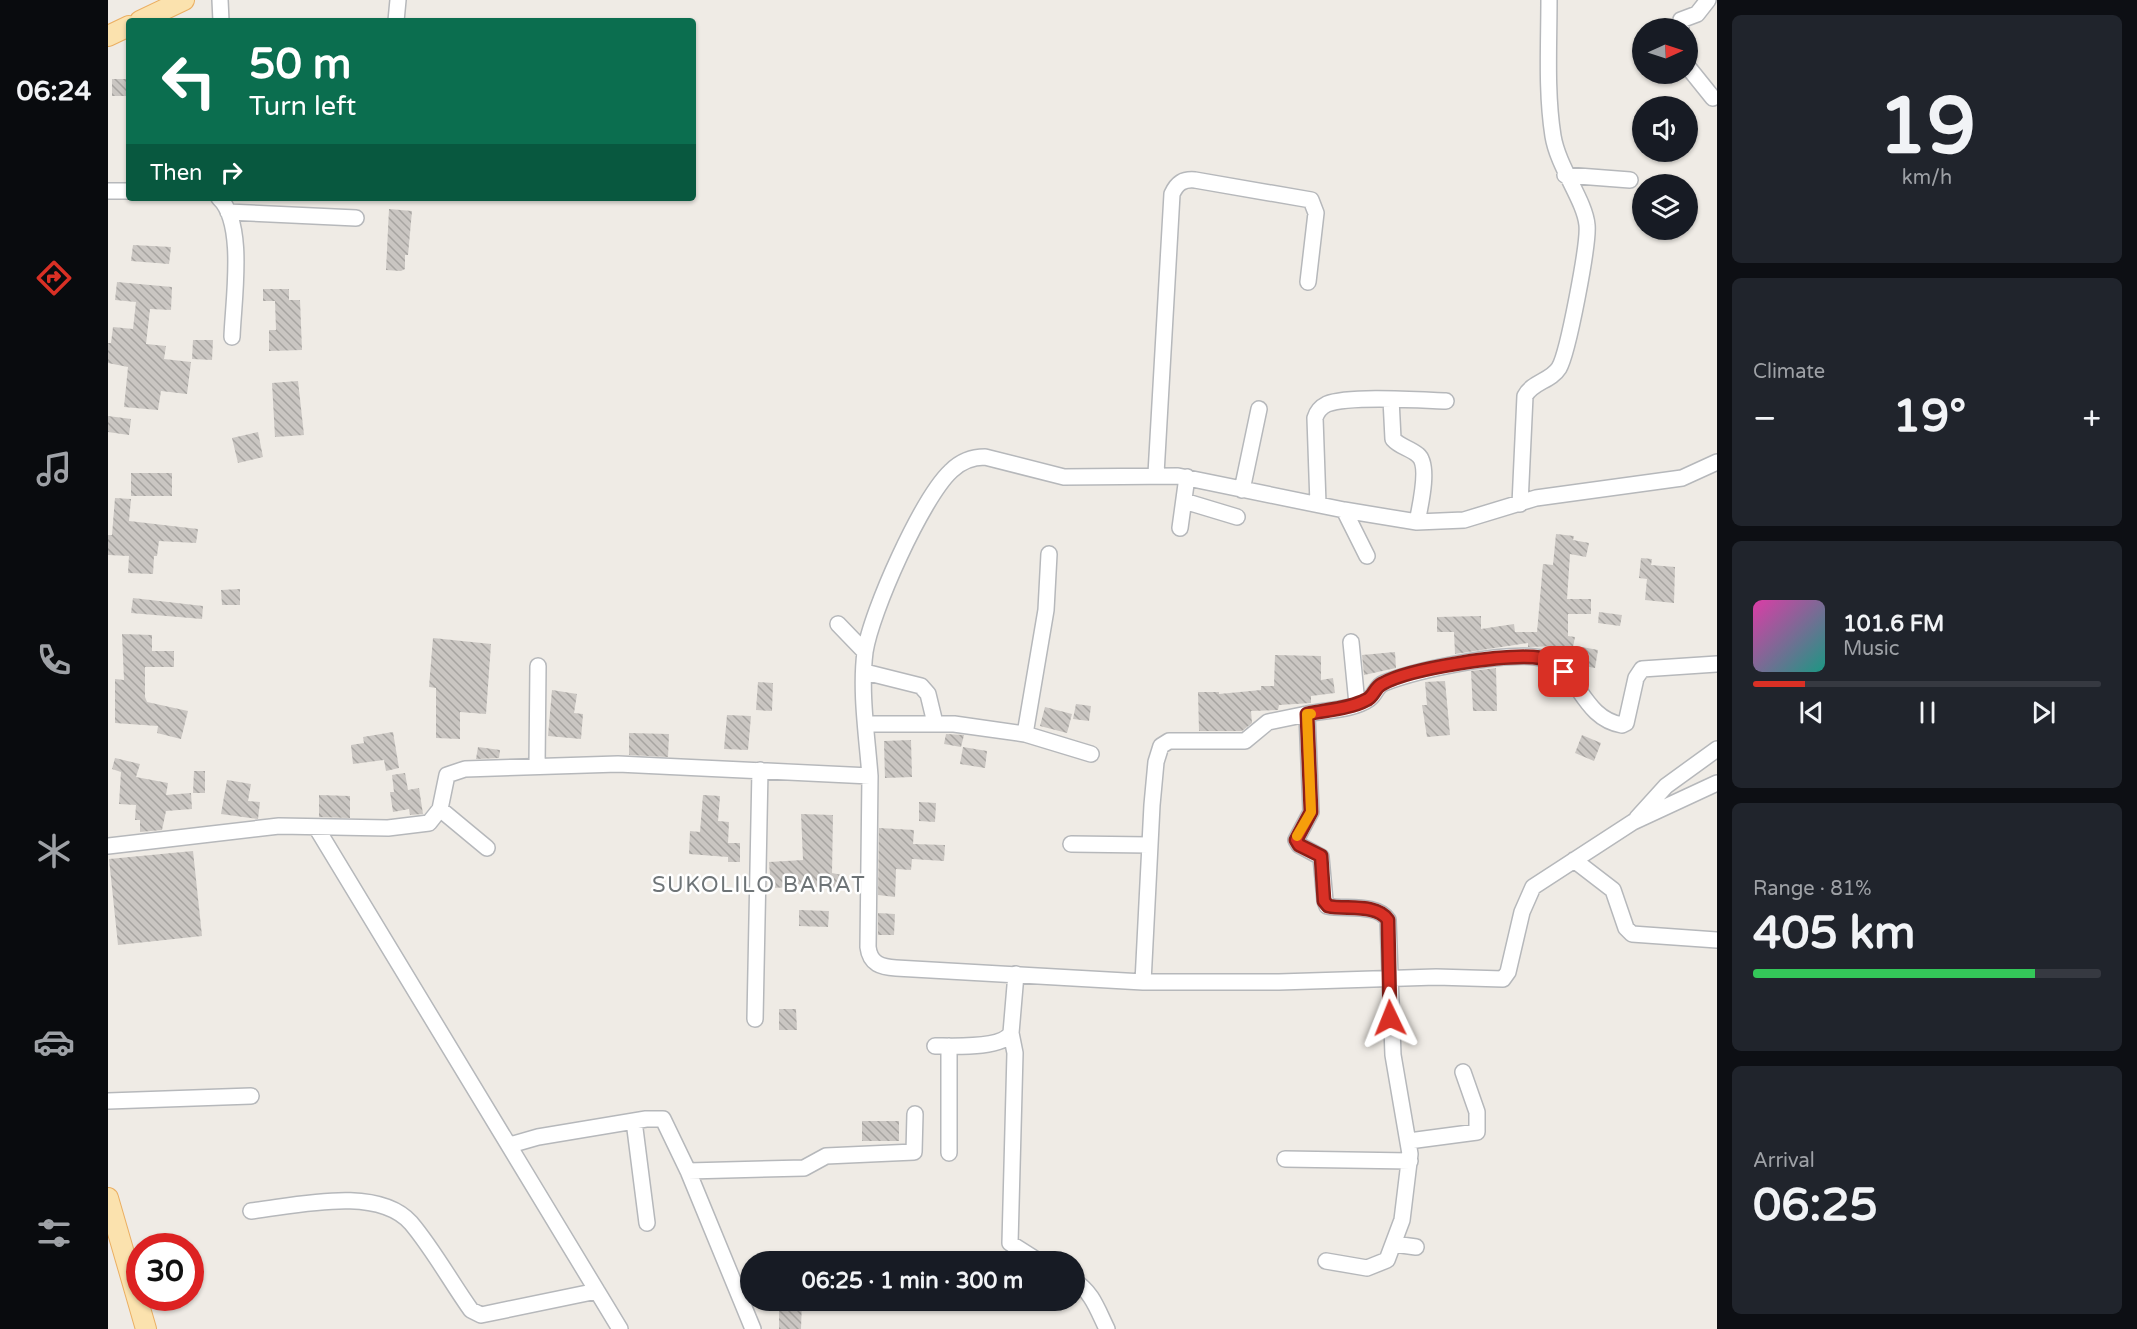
<!DOCTYPE html>
<html lang="en">
<head>
<meta charset="utf-8">
<style>
	:root { --surface:#171b24; --page:#20242c; --text:#f1f3f6; --muted:#9ea1a6; --line:#363941; --accent:#d93025 }
	body { margin:0; font-family:"Varela Round",sans-serif; background:var(--page); color:var(--text); height:100vh; display:flex; flex-direction:column; font-size:22px; white-space:nowrap }
	* { box-sizing:border-box; margin:0 }
	p { font-size:20px; color:var(--muted) }
	.icon { flex:none; width:33px; height:33px; fill:none; stroke:currentColor; stroke-width:2; stroke-linecap:round; stroke-linejoin:round }
	.map { position:relative; flex:1; overflow:hidden }
	.panel { display:flex; flex-direction:column; gap:15px; padding:15px; background:#0d0f14; width:420px }
	.panel>* { flex:none }
	.top-card { position:absolute; left:18px; top:18px; width:570px; height:183px; border-radius:6px; box-shadow:0 2px 4px #0004; background:#0b6e4f; color:#fff; overflow:hidden }
	.needle { width:39px; rotate:87deg }
	.controls { position:absolute; left:1524px; top:18px; display:grid; gap:12px }
	.controls a { display:grid; place-items:center; width:66px; height:66px; border-radius:50%; background:var(--surface); box-shadow:0 2px 4px #0004; font-size:30px }
	.speed { position:absolute; left:18px; top:1233px; display:flex; gap:12px; font-size:30px; font-weight:700; text-align:center }
	.speed>* { display:grid; place-content:center; width:78px; height:78px; border-radius:50%; background:var(--surface); box-shadow:0 2px 4px #0004; line-height:1 }
	.speed .limit { border:9px solid #d22; background:#fff; color:#111 }
	.pin { position:absolute; display:grid; place-items:center; width:51px; height:51px; color:#fff; margin:-26px; border-radius:12px; box-shadow:0 3px 9px #0006 }
	.me { position:absolute; width:66px; margin:-33px; rotate:358deg; stroke-linejoin:round; filter:drop-shadow(0 0 4px #0008) }
	.turn { display:flex; align-items:center; gap:21px; height:126px; padding:0 24px; font-size:27px }
	.turn .icon { width:78px; height:78px; stroke-width:2.5 }
	.turn b { display:block; font-size:42px; line-height:51px }
	.then { display:flex; align-items:center; height:57px; padding:0 24px; background:#0003; gap:12px; font-size:22px }
	.big { font-size:45px; font-weight:800; line-height:1.1 }
	.panel .widget { flex:1; display:flex; flex-direction:column; justify-content:center; gap:9px; min-width:0; padding:0 21px; border-radius:9px; background:var(--page) }
	.panel .dial { align-items:center; gap:0 }
	.dial b { font-size:78px; line-height:1 }
	.song { display:flex; align-items:center; gap:18px }
	.cover { width:72px; height:72px; border-radius:9px; background:linear-gradient(135deg,hsl(320 70% 55%),hsl(170 70% 35%)) }
	.played { height:6px; border-radius:3px; background:linear-gradient(90deg,var(--accent) 15%,var(--line) 15%) }
	.keys { display:flex; justify-content:space-around; direction:ltr }
	.heat { display:flex; justify-content:space-between; align-items:center; font-size:33px; direction:ltr }
	.charge { height:9px; border-radius:4px; background:linear-gradient(90deg,#34c759 81%,var(--line) 0) }
	.trip { position:absolute; left:632px; top:1251px; width:345px; height:60px; border-radius:30px; background:var(--surface); box-shadow:0 2px 4px #0004; font-weight:800; line-height:60px; text-align:center }
	main { display:flex; flex:1; min-height:0 }
	.dock { display:flex; flex-direction:column; width:108px; justify-content:space-around; align-items:center; background:#090b0e; color:var(--muted) }
	.dock .icon { width:42px; height:42px }
	.dock .current { color:var(--accent) }
	.dock b { font-size:27px; color:var(--text) }
	.map>svg:first-child { display:block }
</style>
</head>
<body>
<main>
<nav class="dock">
<b>06:24</b>
<svg class="icon current" aria-label="directions" viewBox="0 0 24 24"><path d="M12 3l9 9-9 9-9-9zM9 14v-3h6M13 9l2 2-2 2"/></svg>
<svg class="icon" aria-label="music" viewBox="0 0 24 24"><path d="M9 18V5l10-2v13"/><circle cx="6" cy="18" r="3"/><circle cx="16" cy="16" r="3"/></svg>
<svg class="icon" aria-label="phone" viewBox="0 0 24 24"><path d="M5 4h4l2 5-3 2q2 4 5 5l2-3 5 2v4C11 20 4 13 5 4z"/></svg>
<svg class="icon" aria-label="climate" viewBox="0 0 24 24"><path d="M12 3v18M4 7l16 10M4 17L20 7"/></svg>
<svg class="icon" aria-label="car" viewBox="0 0 24 24"><path d="M5 17H2v-5l4-1 3-4h7l3 4 3 1v5h-3M9 17h6M6 11h13"/><circle cx="7" cy="17" r="2"/><circle cx="17" cy="17" r="2"/></svg>
<svg class="icon" aria-label="filters" viewBox="0 0 24 24"><path d="M4 7h16M4 17h16"/><circle cx="9" cy="7" r="2"/><circle cx="15" cy="17" r="2"/></svg>
</nav>
<div class="map">
<svg width="1609" height="1329" viewBox="0 0 1609 1329">
	<defs>
		<pattern id="building-back-hatch" width="6" height="6" patternUnits="userSpaceOnUse" patternTransform="scale(1.5)"><rect width="6" height="6" fill="#cac6c2"/><path d="M-1 5l2 2M0 0l6 6M5-1l2 2" fill="none" stroke="#a7a4a1"/></pattern>
	</defs>
	<rect width="100%" height="100%" fill="#efebe5"/>
	<path fill="url(#building-back-hatch)" d="M4,79h17v17h-17z
		M281,209l23,2 -4,44h-3v14l-4,2 -15,-1z
		M25,245l38,2 -2,17 -38,-3z
		M9,282l55,5 -1,23 -21,-1 -4,35 20,2 -2,13 27,3 -4,32 -26,-3 -3,19 -34,-3 4,-40 -20,-4v-20h3l2,-16 20,2 3,-27 -21,-2z
		M155,289h26v11h11l2,50 -33,1v-21h7l-1,-29h-12z
		M85,340h20l-1,20 -20,-1z
		M190,381l6,54 -29,2 -3,-54z
		M0,416l23,3 -2,16 -21,-3z
		M150,432l5,25 -25,6 -6,-25z
		M23,473h41v23h-41z
		M7,498l16,1 -2,22 69,8 -2,14 -37,-2 -2,15h-3l-1,18 -25,-1 1,-17 -21,-1v-20h4z
		M1448,534l18,2 -1,4 16,3 -3,14 -16,-3 -3,45h24v15h-23v22l7,1 -3,15 -15,-2 1,-4 -30,1v-4l-73,11 -1,-22h-17v-15l44,-1v13l33,-5 1,8h22l6,-68 10,1z
		M1533,558l11,1 -1,6 24,2 -1,36 -29,-3 2,-21 -8,-1z
		M132,589v16h-18l-1,-15z
		M25,598l70,8 -1,13 -71,-6z
		M1491,612l23,3 -2,11 -22,-3z
		M14,634l30,1v16h22v16h-29v30l2,5 41,9 -7,28 -24,-6 1,-7 -43,-3v-44l9,1z
		M325,638l58,6 -5,70 -26,-2v27l-24,-1v-50l-7,-1z
		M1474,647l16,3 -3,18 -16,-3z
		M1287,652l1,16 -32,7 -2,-20z
		M1167,655l46,1v24l12,-2 2,15 -24,3v7l-32,2 -1,5 -27,1 1,12 -10,8h-43l-1,-39h21v2l42,-4v-4h13z
		M1388,668l1,43h-24l-2,-40z
		M1337,681l5,54 -23,2 -5,-32h5l-2,-23z
		M650,682l15,1 -1,28 -16,-1z
		M444,690l25,4 -3,19 9,1 -2,25 -33,-3z
		M968,704l15,2 -2,15 -16,-2z
		M937,707l27,7 -5,19 -27,-7z
		M619,715l24,1 -3,34 -24,-1z
		M285,732l6,36 -13,3 -2,-11 -31,4 -2,-19 13,-2 -1,-6z
		M521,733l40,1 -1,23 -39,-2z
		M838,734l18,1 -3,12 -17,-3z
		M1474,735l19,8 -7,18 -19,-8z
		M803,740l1,37 -27,1 -1,-37z
		M370,747l22,3 -1,8 -23,1z
		M855,747l24,4 -2,17 -25,-4z
		M7,758l25,6 -4,13 32,6 -2,12 25,-2 1,16 -26,2 -4,19 -22,2v-12h-5l1,-15 -17,-1 2,-32 -9,-3z
		M86,771h11v22h-12z
		M297,773l3,17 11,-2 4,26 -13,1 -1,-6 -16,3 -3,-20h4l-2,-17z
		M119,780l24,4 -3,17 12,1 -2,17 -37,-5z
		M211,795l31,1v22l-31,-1z
		M595,795l17,1 -2,25 11,1 -1,21h12v19h-12v-5l-39,-3 1,-23 10,1z
		M811,802l17,1 -1,19 -16,-1z
		M693,814l32,1 -1,58 10,2 -2,15 -45,-6v3l-24,1 -2,-26 34,-2z
		M771,828l35,2 -1,14 32,1 -1,16 -32,-2 -1,11 -15,-1 -1,28 -17,-2z
		M85,851l9,85 -84,9 -9,-86z
		M691,910l30,1 -1,16 -29,-1z
		M770,913l17,1 -1,21h-16z
		M671,1009h17l1,21h-18z
		M754,1121h37v20h-37z
		M671,1300h23l-1,29h-22z"/>
	<g fill="none" stroke-linecap="round" stroke-linejoin="round">
		<g stroke="#b6b8bb" stroke-width="18">
			<path id="minor" d="M112,0l1,21
				M288,21l2,-21
				M1573,28v-8l16,-6 11,-14
				M1580,67l25,31
				M1457,175l65,5
				M0,191h21
				M111,198c27,25 14,104 13,139
				M120,212l128,6
				M1283,399l2,40c7,8 17,9 25,16 12,10 2,52 -1,67
				M1048,474l16,-280c5,-11 11,-15 23,-14l116,20 5,13 -8,69
				M1134,490l17,-81
				M1076,501l53,16
				M1210,504l-3,-86c2,-7 6,-11 12,-14 22,-9 93,-4 119,-3
				M1412,504l5,-108c7,-14 26,-15 34,-28 9,-15 30,-125 28,-143 -2,-24 -29,-58 -34,-89 -7,-44 -4,-91 -4,-136
				M1236,510l23,46
				M1072,528l7,-51
				M730,624l27,28
				M1243,642l6,62
				M757,672l56,14 7,8 7,29
				M1199,714c18,-4 47,-4 62,-15 7,-5 7,-13 15,-16 33,-13 129,-34 161,-24 34,10 36,59 77,66l4,-2 10,-45 6,-9 75,-5
				M758,724h88l71,10 66,20
				M917,734l21,-124 3,-56
				M429,766l1,-100
				M762,776l-2,171c2,17 13,20 28,21l247,14h136l157,-5 67,2 5,-7 14,-60 11,-25 100,-65 84,-39
				M332,809l47,39
				M1529,818l29,-32 51,-37
				M208,827l304,502
				M963,844l78,1
				M0,846l171,-20 109,2 41,-5 11,-14 7,-34 18,-6 153,-5 252,12c-3,-40 -10,-84 -5,-124 6,-40 57,-154 86,-181 9,-9 21,-14 34,-14l79,20 114,-1 166,34 73,12 47,-2 72,-22 146,-20 35,-16
				M1466,860l39,30 13,38 6,6 85,6
				M1035,982l9,-177 4,-43 5,-16 8,-5h76l23,-19 39,-8 4,98 -15,28 3,5 22,12 4,44 2,5c18,4 50,-3 61,14l5,135 17,99 -8,66 -15,40 -20,8 -41,-7
				M647,1019l5,-249
				M903,1033l4,20 -5,190 30,19
				M827,1046c18,0 67,3 76,-13l5,-59
				M841,1046v107
				M0,1101l143,-5
				M526,1121l13,102
				M1301,1141l68,-9v-20l-14,-40
				M402,1145l28,-8 108,-18h17l25,52 65,158
				M1177,1159l125,2
				M580,1171l116,-3 22,-12 88,-4 1,-38
				M143,1211c45,-5 126,-26 160,12 22,26 40,59 60,87l10,5 116,-24
				M1286,1244l22,3
				M966,1281c18,10 24,30 33,48"/>
		</g>
		<g stroke="#ebaf62" stroke-width="22">
			<path id="major" d="M32,21l44,-21
				M0,36l21,-10
				M0,1198l38,131"/>
		</g>
		<use href="#minor" stroke="#fff" stroke-width="15"/>
		<use href="#major" stroke="#fbe2ae" stroke-width="20"/>
	</g>
	<g fill="none" stroke-linecap="round" stroke-linejoin="round">
		<g stroke="#8d1f18" stroke-width="15">
			<path id="route" d="M1282,1018l-2,-98c-11,-17 -43,-10 -60,-14l-4,-5 -3,-45 -22,-11 -3,-5 15,-28 -4,-98c19,-4 42,-5 59,-14 8,-3 8,-12 16,-16 28,-16 127,-31 159,-26 10,1 18,6 23,14"/>
		</g>
		<use href="#route" stroke="#d93025" stroke-width="10"/>
		<path stroke="#f59e0b" stroke-width="10" d="M1189,836l14,-24 -4,-98h4"/>
	</g>
	<g text-anchor="middle" stroke-width="5" stroke-linejoin="round" paint-order="stroke">
		<g font-size="22" letter-spacing="1.5" fill="#6e7477" stroke="#fff">
			<text x="651" y="892">SUKOLILO BARAT</text>
		</g>
	</g>
</svg>
<div class="controls">
<a><svg class="needle" viewBox="-14 -14 28 28"><path d="M0-13l5 13h-10z" fill="#e53935"/><path d="M0 13l5-13h-10z" fill="#9ea1a6"/></svg></a>
<a><svg class="icon" aria-label="sound" viewBox="0 0 24 24"><path d="M4 9h4l5-4v14l-5-4H4zM17 9q2 3 0 6"/></svg></a>
<a><svg class="icon" aria-label="layers" viewBox="0 0 24 24"><path d="M12 4l9 5-9 5-9-5zM3 14l9 5 9-5"/></svg></a>
</div>
<div class="speed"><div class="limit">30</div></div>
<div class="pin" style="left:1456px;top:672px;background:#d93025"><svg class="icon" aria-label="arrive" viewBox="0 0 24 24"><path d="M6 21V4h12l-3 4 3 4H6"/></svg></div>
<svg class="me" style="left:1282px;top:1018px" viewBox="-20 -20 40 40"><path d="M0-17L14 15 0 8-14 15z" fill="#d93025" stroke="#fff" stroke-width="4"/></svg>
<div class="trip">06:25 · 1 min · 300 m</div>
<div class="top-card">
<div class="turn"><svg class="icon" aria-label="left" viewBox="0 0 24 24"><path d="M17 20v-9H6M10 6l-5 5 5 5"/></svg><div><b>50 m</b>Turn left</div></div>
<div class="then">Then<svg class="icon" aria-label="right" viewBox="0 0 24 24"><path d="M7 20v-9h11M14 6l5 5-5 5"/></svg></div>
</div>
</div>
<section class="panel">
<div class="widget dial"><b>19</b><p>km/h</p></div>
<div class="widget"><p>Climate</p>
<div class="heat"><a>−</a><b class="big">19°</b><a>+</a></div>
</div>
<div class="widget">
<div class="song"><i class="cover"></i><div><b>101.6 FM</b><p>Music</p></div></div>
<div class="played"></div>
<div class="keys"><svg class="icon" aria-label="previous" viewBox="0 0 24 24"><path d="M18 5L8 12l10 7zM5 5v14"/></svg><svg class="icon" aria-label="pause" viewBox="0 0 24 24"><path d="M8 5v14M16 5v14"/></svg><svg class="icon" aria-label="next" viewBox="0 0 24 24"><path d="M6 5l10 7-10 7zM19 5v14"/></svg></div>
</div>
<div class="widget"><p>Range · 81%</p><b class="big">405 km</b><div class="charge"></div></div>
<div class="widget"><p>Arrival</p><b class="big">06:25</b></div>
</section>
</main>
</body>
</html>
